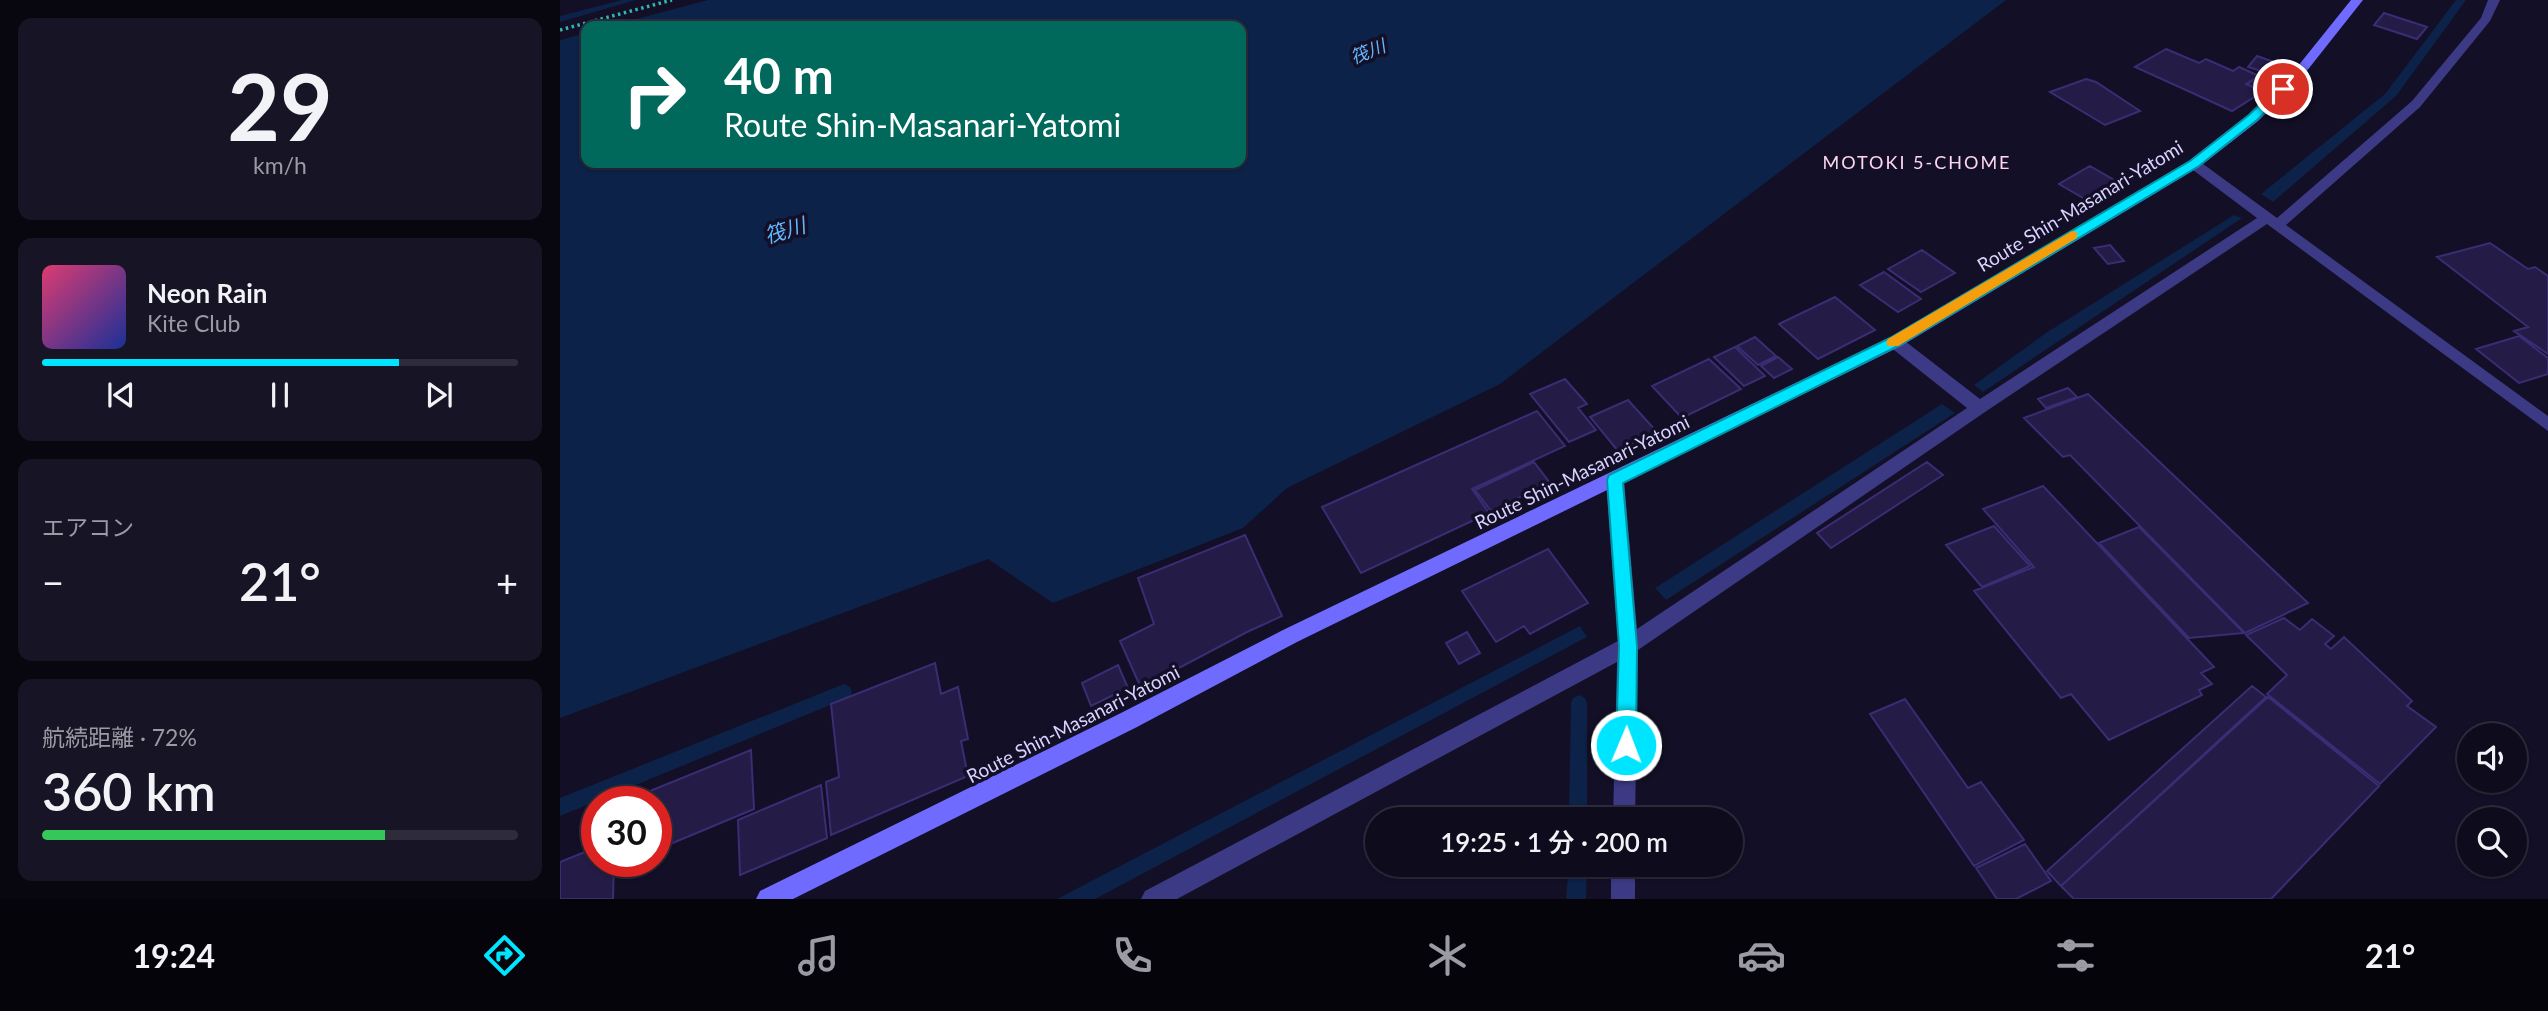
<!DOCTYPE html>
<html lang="ja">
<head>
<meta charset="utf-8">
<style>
	:root { --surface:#0e0b1c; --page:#171425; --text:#f1f3f6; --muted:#9b9ba3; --line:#2e2b3b; --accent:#00e5ff }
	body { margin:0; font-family:Lato,"Noto Sans JP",sans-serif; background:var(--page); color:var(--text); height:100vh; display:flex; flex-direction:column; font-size:26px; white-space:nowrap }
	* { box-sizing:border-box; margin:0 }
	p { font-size:23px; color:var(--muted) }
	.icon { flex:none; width:38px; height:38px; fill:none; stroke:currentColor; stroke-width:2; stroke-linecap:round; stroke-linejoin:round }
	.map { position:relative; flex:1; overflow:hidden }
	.details { display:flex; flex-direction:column; gap:18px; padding:18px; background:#08060f; width:560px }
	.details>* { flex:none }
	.top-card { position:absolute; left:21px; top:21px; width:665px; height:147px; border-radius:14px; box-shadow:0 2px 5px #0004,0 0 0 2px var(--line); background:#00695c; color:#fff; overflow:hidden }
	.fabs { position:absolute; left:1897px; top:723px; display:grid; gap:14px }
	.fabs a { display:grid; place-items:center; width:70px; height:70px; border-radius:50%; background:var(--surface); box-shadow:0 2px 5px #0004,0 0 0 2px var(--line); font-size:35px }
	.speed { position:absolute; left:21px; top:786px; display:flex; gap:14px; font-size:35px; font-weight:700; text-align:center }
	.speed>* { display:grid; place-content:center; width:91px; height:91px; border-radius:50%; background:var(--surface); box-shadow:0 2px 5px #0004,0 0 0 2px var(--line); line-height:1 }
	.speed .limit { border:10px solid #d22; background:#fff; color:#111 }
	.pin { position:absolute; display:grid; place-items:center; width:60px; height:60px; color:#fff; margin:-30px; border:4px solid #fff; border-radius:50%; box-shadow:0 2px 7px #0007 }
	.me { position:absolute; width:77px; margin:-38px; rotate:1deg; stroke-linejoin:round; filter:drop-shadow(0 0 5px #0008) }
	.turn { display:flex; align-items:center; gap:24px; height:147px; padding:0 28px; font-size:32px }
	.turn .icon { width:91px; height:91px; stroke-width:2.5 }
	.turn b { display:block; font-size:49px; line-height:60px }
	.big { font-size:52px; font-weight:600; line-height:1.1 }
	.details .tile { flex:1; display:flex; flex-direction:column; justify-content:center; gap:10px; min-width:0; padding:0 24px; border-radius:14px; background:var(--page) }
	.details .dial { align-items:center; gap:0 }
	.dial b { font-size:91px; line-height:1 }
	.song { display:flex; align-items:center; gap:21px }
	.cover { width:84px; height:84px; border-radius:10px; background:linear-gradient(135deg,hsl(340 70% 55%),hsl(230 70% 35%)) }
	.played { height:7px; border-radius:4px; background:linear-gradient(90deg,var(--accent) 75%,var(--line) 75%) }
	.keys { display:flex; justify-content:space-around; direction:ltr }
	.heat { display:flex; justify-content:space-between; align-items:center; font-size:38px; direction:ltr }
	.charge { height:10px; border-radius:5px; background:linear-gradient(90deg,#34c759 72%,var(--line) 0) }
	.trip { position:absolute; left:805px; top:807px; width:378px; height:70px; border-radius:35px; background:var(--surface); box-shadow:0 2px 5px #0004,0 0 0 2px var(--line); font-weight:600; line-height:70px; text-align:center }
	.tab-bar { display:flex; height:112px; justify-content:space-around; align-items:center; background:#06040b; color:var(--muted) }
	.tab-bar .icon { width:49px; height:49px }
	.tab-bar .active { color:var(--accent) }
	.tab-bar b { font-size:32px; color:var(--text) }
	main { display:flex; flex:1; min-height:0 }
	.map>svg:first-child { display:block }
</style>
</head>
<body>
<main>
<section class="details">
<div class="tile dial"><b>29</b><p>km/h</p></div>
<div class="tile">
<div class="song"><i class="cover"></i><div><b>Neon Rain</b><p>Kite Club</p></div></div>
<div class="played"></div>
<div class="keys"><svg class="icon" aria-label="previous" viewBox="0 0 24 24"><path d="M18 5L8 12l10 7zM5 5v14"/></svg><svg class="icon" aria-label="pause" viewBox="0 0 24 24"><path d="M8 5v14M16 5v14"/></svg><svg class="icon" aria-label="next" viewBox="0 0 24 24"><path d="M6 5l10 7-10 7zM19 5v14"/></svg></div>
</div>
<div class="tile"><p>エアコン</p>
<div class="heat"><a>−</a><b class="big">21°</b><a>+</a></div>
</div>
<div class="tile"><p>航続距離 · 72%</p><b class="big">360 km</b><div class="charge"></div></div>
</section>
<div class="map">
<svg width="1988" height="899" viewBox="0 0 1988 899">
	<rect width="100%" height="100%" fill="#130f26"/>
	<path fill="#0c2248" d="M148,0h1298l-506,384 -213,104 -44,40 -190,75 -65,-44 -428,159v-678l26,-7v130h655v-137h-631z
		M1896,0h10l-70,96 -123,106 -12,-8 124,-100z
		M1674,215l8,3 -259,174 -9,-7 72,-52z
		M1382,404l13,9 -289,187 -11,-12z
		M1020,626l7,11 -492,262h-38z"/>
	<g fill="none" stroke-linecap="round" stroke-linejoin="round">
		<path fill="#0c2248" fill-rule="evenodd" d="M62,0h14l-76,22v-6z
			M284,684l6,3 2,5 -2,5 -290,119v-18z
			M1019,695l6,3 2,5v116h-18l2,-116 2,-5z
			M1009,864h18l-1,35h-20z"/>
	</g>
	<path fill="#241b47" stroke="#3b2d73" stroke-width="2" d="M1824,13l43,14 -10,12 -43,-14z
		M1606,49l33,14 7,-4 27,12 6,-4 20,9 -13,8 16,8 -30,19 -97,-44z
		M1697,56l20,7 -9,10 -20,-6z
		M1701,76l12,5 -14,9 -12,-6z
		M1526,79l10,3 44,29 -35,14 -55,-33z
		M1530,166l26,15 -31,18 -26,-15z
		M1930,243l38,26 7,-2 13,9v78l-34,-23 14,-4 -91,-70z
		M1550,245l14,16 -16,3 -14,-16z
		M1362,250l33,23 -34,19 -33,-23z
		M1324,272l37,27 -23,13 -38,-27z
		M1275,297l40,33 -57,29 -39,-35z
		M1959,336l29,22v16l-29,9 -43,-34z
		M1195,337l21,19 -18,9 -21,-19z
		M1175,347l30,29 -21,10 -30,-29z
		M1218,357l14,12 -18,9 -13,-12z
		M1149,359l32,30 -59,29 -30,-32z
		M1005,379l22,25 -9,4 18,22 -27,12 -39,-48z
		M1508,388l9,9 -31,11 -8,-9z
		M1528,394l220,209 -63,30 -175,-178 -7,2 -39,-39z
		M1068,400l29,32 -39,19 -28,-34z
		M977,411l28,35 -93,43 17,24 -128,60 -39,-66z
		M974,462l16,21 -59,28 -16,-21z
		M1367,462l16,13 -112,73 -14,-15z
		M1483,486l171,181 -13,6 11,11 -13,6 3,5 -93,45 -38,-46 -10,4 -87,-107 60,-24 -51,-58z
		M1434,526l36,40 -48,21 -36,-42z
		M1579,527l105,106 -55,5 -90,-95z
		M685,535l37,81 -35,16 -106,56 -21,-47 34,-17 -16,-46z
		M988,549l40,54 -58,31 -6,-8 -28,16 -34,-51z
		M1724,618l16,12 12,-11 22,17 -9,8 6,5 13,-12 68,64 -5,5 29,21 -56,57 -113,-90 20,-19 -41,-40z
		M907,632l13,21 -21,11 -13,-21z
		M375,663l6,31 17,-7 10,52 -7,2 7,35 -137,59 -5,-53 13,-5 -8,-73z
		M558,665l10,23 -37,18 -9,-23z
		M1692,686l14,11 -205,189 -14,-15z
		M1708,697l111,89 -108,113h-197l-13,-13z
		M1345,699l63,89 13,-6 43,58 -50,26 -104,-152z
		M191,750l3,59 -98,41v-48h-33z
		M261,785l6,53 -87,37 -2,-55z
		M1465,844l26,37 -35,18h-19l-21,-31z
		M37,847v14h17l-1,38h-53v-37z"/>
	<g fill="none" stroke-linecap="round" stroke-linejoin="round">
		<path stroke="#2fb8b0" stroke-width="3.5" stroke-dasharray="2.5 3.5" stroke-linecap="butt" d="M0,30l112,-30"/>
		<path fill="#3d3a85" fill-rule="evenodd" d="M1928,0h12l-10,21 -70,86 -134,118 262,191v15l-281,-207 -282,188 -347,238 -3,169h-22l4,-157 -440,237h-36l4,-8 473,-250 -12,-161 3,-5h12l3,5 13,149 330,-221 -78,-62 -2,-4 2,-4h12l79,61 277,-181 -68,-51v-6h10l78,57 135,-117 69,-83z
			M1051,864h24v35h-24z"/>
		<path fill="#6f6bff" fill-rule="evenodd" d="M1791,0h12l-61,77 -44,44 -59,46 -298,179 -604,296 -160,85 -344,172h-37l4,-8 361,-178 162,-83 606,-292 300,-177 59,-46 46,-44z"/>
	</g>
	<path fill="#00e5ff" stroke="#0095a6" stroke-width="2" d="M1719,86l9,3 -31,31 -58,46 -299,179 -277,138 14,163 -1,99 -3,6 -7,3 -7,-3 -3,-6 3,-99 -12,-166 2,-5 281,-137 300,-177 59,-46z"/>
	<path fill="#f59e0b" d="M1512,231l5,1v6l-179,108h-10l-2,-3 2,-4z"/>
	<g text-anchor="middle" stroke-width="7" stroke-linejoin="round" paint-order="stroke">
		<g font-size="18" font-style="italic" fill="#62b6ff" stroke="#130f26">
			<text transform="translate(808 52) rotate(-22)" y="6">筏川</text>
		</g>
		<g font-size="18" letter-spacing="2" fill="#ffd6f0" stroke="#130f26">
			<text x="1357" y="169">MOTOKI 5-CHOME</text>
		</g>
		<g font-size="19" fill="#d9d4ff" stroke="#130f26">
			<text transform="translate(1520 206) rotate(-31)" y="7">Route Shin-Masanari-Yatomi</text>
			<text transform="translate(1022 472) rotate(-26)" y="7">Route Shin-Masanari-Yatomi</text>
			<text transform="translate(513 724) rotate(-27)" y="7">Route Shin-Masanari-Yatomi</text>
		</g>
		<g font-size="21" font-style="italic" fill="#62b6ff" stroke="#130f26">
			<text transform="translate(225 231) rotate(-17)" y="7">筏川</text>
		</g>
	</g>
</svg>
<div class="fabs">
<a><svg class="icon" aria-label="sound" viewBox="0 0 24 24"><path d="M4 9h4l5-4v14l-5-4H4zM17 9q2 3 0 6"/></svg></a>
<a><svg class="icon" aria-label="search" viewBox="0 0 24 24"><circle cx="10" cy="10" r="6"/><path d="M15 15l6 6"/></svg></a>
</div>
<div class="speed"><div class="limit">30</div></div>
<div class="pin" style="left:1723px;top:89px;background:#d93025"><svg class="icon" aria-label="arrive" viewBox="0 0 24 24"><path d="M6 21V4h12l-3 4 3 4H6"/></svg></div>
<svg class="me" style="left:1066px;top:745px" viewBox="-20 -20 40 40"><circle r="17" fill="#00e5ff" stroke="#fff" stroke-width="3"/><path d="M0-11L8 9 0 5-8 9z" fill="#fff"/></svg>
<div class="trip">19:25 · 1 分 · 200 m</div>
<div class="top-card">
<div class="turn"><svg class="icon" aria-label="right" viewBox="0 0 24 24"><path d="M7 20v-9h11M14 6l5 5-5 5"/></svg><div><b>40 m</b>Route Shin-Masanari-Yatomi</div></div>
</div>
</div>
</main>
<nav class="tab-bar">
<b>19:24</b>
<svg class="icon active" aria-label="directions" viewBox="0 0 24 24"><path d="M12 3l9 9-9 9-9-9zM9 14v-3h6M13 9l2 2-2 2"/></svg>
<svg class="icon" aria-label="music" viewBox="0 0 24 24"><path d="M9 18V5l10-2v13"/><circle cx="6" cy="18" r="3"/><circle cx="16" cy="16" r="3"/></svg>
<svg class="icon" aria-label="phone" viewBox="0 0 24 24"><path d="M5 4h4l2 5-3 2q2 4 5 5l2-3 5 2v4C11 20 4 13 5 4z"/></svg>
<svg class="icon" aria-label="climate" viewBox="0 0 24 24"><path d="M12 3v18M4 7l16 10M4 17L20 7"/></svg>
<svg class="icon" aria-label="car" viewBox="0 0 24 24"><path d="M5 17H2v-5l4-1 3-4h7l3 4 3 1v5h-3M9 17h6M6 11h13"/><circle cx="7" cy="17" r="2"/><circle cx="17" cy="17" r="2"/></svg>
<svg class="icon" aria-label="filters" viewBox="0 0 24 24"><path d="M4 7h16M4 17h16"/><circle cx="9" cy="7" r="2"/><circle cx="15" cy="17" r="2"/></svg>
<b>21°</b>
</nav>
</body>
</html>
